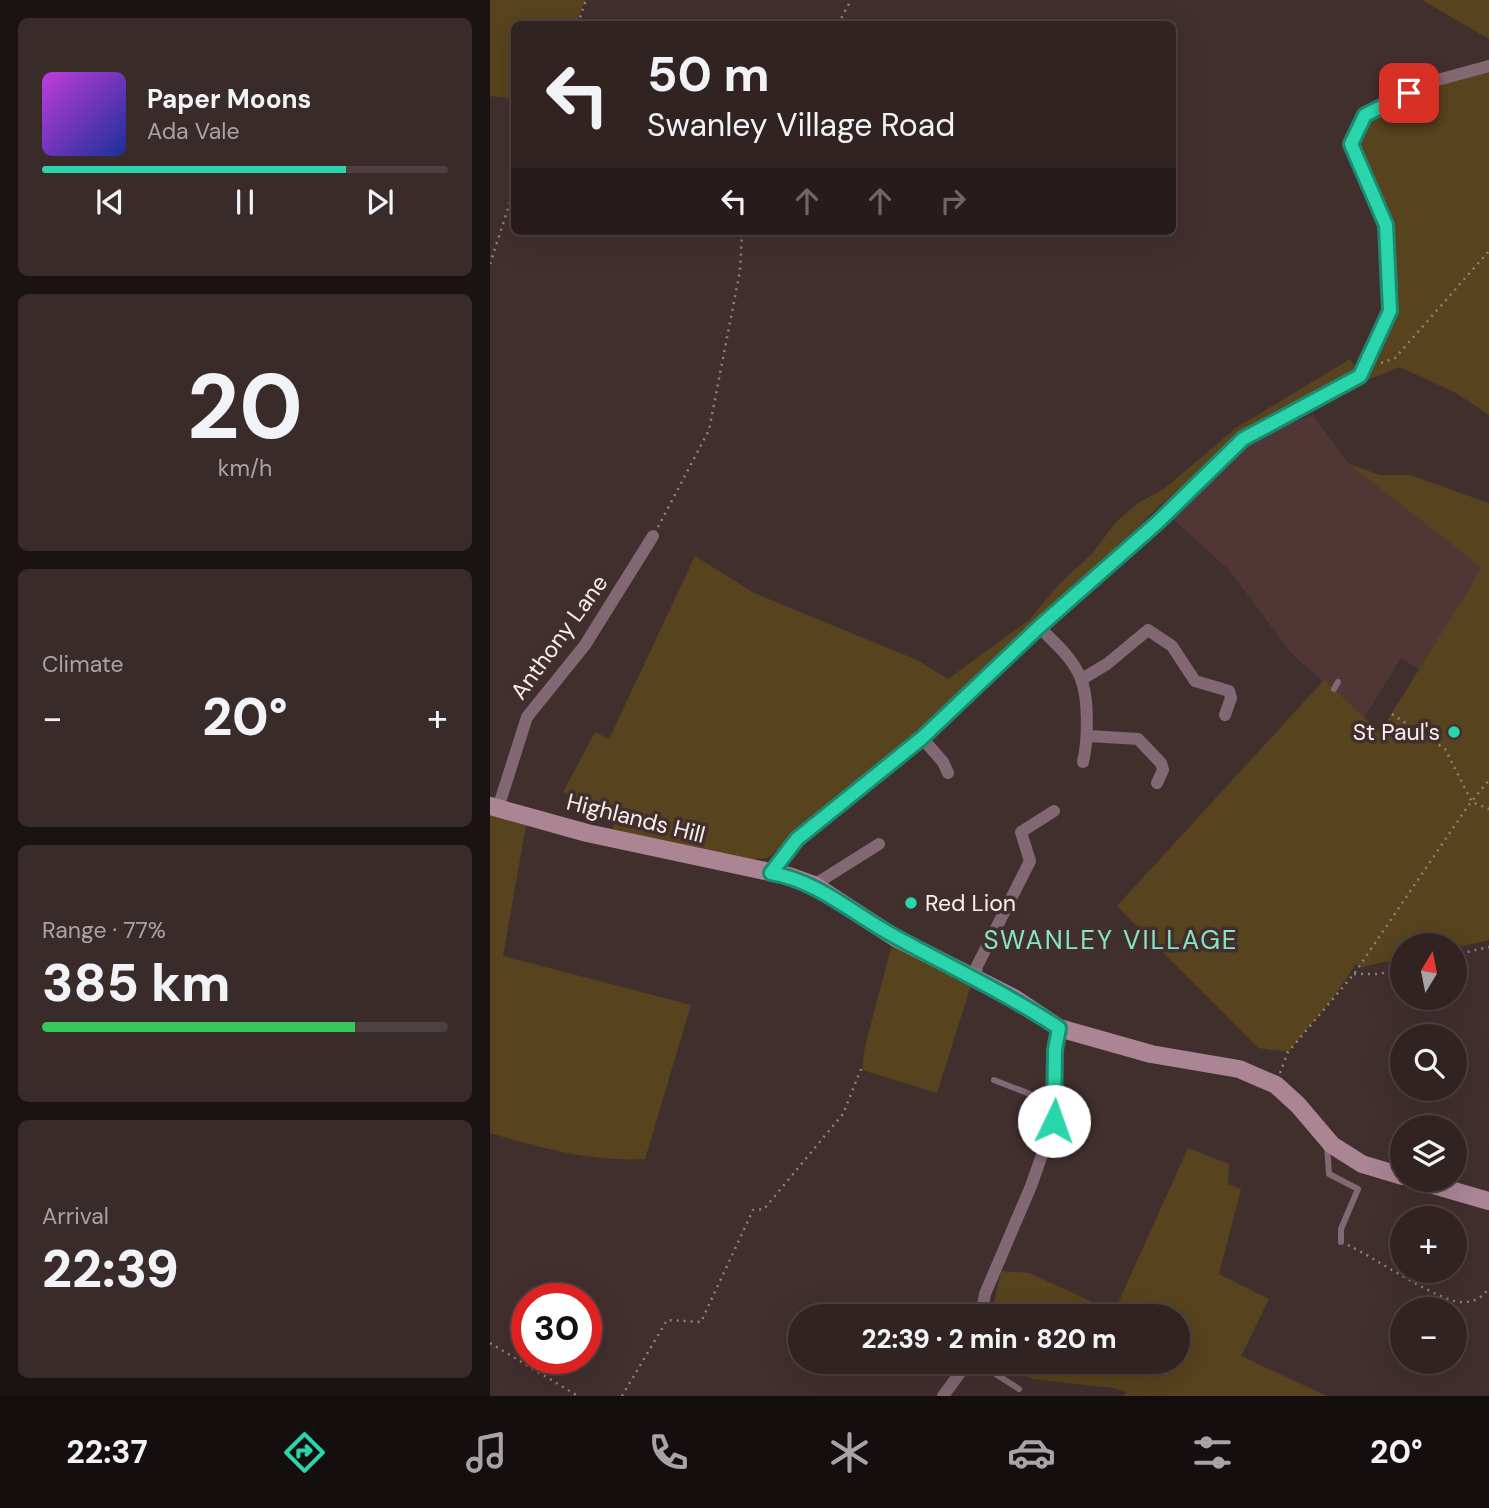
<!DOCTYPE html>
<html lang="en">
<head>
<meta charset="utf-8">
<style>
	:root { --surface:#312322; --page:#392b2a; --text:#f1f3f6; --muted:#a8a4a5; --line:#4c4040; --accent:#2bd5ac }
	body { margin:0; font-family:"DM Sans",sans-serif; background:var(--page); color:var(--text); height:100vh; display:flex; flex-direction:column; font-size:26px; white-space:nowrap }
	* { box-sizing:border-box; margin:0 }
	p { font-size:23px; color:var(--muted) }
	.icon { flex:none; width:38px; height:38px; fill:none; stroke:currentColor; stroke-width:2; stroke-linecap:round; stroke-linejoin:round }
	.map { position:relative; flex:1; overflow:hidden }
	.panel { display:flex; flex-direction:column; gap:18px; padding:18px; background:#1b1313; width:490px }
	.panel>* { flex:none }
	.guide { position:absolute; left:21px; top:21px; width:665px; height:214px; border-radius:10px; box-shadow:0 7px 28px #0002,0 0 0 2px var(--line); background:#312322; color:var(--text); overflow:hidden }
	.needle { width:46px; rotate:10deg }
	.controls { position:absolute; left:900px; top:933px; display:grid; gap:14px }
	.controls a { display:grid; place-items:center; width:77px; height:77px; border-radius:50%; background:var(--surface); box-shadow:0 7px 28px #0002,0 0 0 2px var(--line); font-size:35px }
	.speed { position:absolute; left:21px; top:1283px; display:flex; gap:14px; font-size:35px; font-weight:700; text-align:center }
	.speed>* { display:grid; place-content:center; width:91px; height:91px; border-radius:50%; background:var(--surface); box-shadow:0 7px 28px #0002,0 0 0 2px var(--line); line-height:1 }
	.speed .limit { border:10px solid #d22; background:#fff; color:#111 }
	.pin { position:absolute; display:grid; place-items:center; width:60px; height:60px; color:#fff; margin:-30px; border-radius:14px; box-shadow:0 4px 10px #0006 }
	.me { position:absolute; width:77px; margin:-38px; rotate:3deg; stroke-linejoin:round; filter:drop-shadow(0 0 5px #0008) }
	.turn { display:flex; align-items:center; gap:24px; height:147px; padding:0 21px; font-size:32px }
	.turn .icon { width:91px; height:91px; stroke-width:2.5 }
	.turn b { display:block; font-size:49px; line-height:60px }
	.lanes { display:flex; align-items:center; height:66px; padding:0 21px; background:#0003; justify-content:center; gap:35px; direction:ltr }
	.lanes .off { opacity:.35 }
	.big { font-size:52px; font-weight:800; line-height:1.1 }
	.panel .widget { flex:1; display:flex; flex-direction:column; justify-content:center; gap:10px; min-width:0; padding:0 24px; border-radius:10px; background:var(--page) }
	.panel .dial { align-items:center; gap:0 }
	.dial b { font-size:91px; line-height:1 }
	.song { display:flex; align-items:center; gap:21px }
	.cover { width:84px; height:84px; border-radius:10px; background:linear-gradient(135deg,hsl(290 70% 55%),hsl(230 70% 35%)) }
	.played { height:7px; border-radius:4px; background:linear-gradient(90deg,var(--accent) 75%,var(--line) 75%) }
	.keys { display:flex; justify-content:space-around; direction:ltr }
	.heat { display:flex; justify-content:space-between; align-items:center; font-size:38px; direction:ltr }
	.charge { height:10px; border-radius:5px; background:linear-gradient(90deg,#34c759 77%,var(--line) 0) }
	.trip { position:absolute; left:298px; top:1304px; width:402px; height:70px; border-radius:35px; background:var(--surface); box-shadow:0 7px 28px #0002,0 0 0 2px var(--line); font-weight:800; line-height:70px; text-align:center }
	.menu { display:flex; height:112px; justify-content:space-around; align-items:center; background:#140e0e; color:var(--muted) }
	.menu .icon { width:49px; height:49px }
	.menu .current { color:var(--accent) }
	.menu b { font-size:32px; color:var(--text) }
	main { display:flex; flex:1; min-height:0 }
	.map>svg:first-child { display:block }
</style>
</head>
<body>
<main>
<section class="panel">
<div class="widget">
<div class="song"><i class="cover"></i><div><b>Paper Moons</b><p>Ada Vale</p></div></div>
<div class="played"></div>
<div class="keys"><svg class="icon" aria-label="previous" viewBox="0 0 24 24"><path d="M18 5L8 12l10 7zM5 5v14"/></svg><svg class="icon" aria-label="pause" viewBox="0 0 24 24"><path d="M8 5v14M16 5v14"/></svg><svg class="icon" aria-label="next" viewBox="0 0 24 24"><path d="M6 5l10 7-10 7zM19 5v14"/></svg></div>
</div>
<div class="widget dial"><b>20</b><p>km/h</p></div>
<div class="widget"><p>Climate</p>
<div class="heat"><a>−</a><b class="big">20°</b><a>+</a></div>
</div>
<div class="widget"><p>Range · 77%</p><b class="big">385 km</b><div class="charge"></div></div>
<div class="widget"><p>Arrival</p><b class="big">22:39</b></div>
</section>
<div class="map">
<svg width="999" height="1396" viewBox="0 0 999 1396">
	<rect width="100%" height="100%" fill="#412f2e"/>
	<path fill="#503736" d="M823,415l36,49 134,104 -63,102 -19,-12 -37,60 -72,-64 -62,-83 -59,-54 92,-85z"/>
	<path fill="#57431d" d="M0,0h95l-9,24h-62v75l-24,-3z
		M932,0h67v39z
		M999,72v343l-33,-22 -56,-26 -109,43 -48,24 -86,74 -118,119 -115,102 -45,34 -111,95 -17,1 -140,-24 5,-18 -53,-25 32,-60 14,7 86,-183 59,37 163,67 31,19 81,-59 31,-37 32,-29 23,-31 23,-20 27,-15 71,-60 114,-69 10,16 30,-64 -4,-86 -35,-81 14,-29 69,-30z
		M859,464l31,11h30l79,28v437l-35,8v-3h-52v13l-40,9 -6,-3 -23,34 -45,54 -30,-4 -141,-142 207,-226 56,52 102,-164z
		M0,812l37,8 -24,136 188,49 -46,154c-53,3 -104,-11 -155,-26z
		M404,937l79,42 -36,114 -75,-23 3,-24z
		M698,1148l41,16 -1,20 13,5 -22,85 50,25 -28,57 86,40h-203l2,-4 -13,-4 -81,-9 -31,-17h177v-46h-187l10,-45 28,2 85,39z"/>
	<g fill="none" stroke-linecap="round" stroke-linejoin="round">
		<path stroke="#8f807f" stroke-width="2.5" stroke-dasharray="2 5" stroke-linecap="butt" d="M88,24l8,-24
			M348,24l13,-24
			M0,264l24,-74
			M891,363l14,-5 94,-107
			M168,527l51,-97 31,-159 2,-40
			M902,714l53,35 27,53 17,7
			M964,955l35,-8
			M864,974h25l23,-6
			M790,1073l8,-21 66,-78 114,-168 21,-26
			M858,1245c30,15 73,45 103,55 15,5 31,1 38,-13
			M0,1343l88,53
			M132,1396l45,-76 34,2 52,-112 11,-1 79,-95 18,-45"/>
		<path stroke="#816873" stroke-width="6" d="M844,689l4,-7
			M504,1080l59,23
			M837,1146l2,28 29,15 -17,40v13
			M487,1362l42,27"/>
		<path stroke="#816873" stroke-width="12" d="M549,627c15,15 34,31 42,52 8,20 7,62 2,83
			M592,679l25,-15 41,-34 24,16 23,35 34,10 2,7 -6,17
			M599,736l49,3 23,24 2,7 -6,13
			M432,738l21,24 5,11
			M8,808l29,-91 58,-72 68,-109
			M281,873l26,-34 125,-101 117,-111 119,-105 85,-83 117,-63 30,-65 -4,-86 -35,-81 14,-29 65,-33 59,-16
			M324,885l65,-41
			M485,980l2,-14 53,-105 -9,-29 33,-21
			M491,1316l4,-22 46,-108 23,-65 1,-71 4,-22
			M453,1396l25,-34"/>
		<path stroke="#ac8595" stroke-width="18" d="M0,806l97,27 202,43 25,9 80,52 120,61 45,30 92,26 88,15 37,16 22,20 34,40 30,19 40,12
			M926,1180l73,21"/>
	</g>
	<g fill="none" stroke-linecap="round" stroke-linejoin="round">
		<g stroke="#1c8a70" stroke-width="18">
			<path id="route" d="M564,1121l1,-71 4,-22c-53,-35 -109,-61 -165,-92 -41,-22 -76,-55 -123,-63l26,-34 125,-101 117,-111 119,-105 85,-83 117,-63 30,-65 -4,-86 -35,-81 14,-29 44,-22"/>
		</g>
		<use href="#route" stroke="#2bd5ac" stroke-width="12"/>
	</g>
	<g fill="#2bd5ac" stroke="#412f2e" stroke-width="2.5">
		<circle cx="964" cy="732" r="7"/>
		<circle cx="421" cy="903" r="7"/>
	</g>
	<g text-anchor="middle" stroke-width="7" stroke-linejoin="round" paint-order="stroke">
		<g font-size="23" fill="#fcf0ef" stroke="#412f2e">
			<text transform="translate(69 637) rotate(-54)" y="8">Anthony Lane</text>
			<text transform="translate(146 818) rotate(14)" y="8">Highlands Hill</text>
		</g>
		<g font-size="23" fill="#fcf0ef" stroke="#412f2e" text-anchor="end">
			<text x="950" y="740">St Paul's</text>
			<text x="435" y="911" text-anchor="start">Red Lion</text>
		</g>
		<g font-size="26" letter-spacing="2" fill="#87e5c7" stroke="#412f2e">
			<text x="621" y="949">SWANLEY VILLAGE</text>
		</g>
	</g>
</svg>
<div class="controls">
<a><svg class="needle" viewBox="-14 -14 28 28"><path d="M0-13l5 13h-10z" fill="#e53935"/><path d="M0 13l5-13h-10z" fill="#a8a4a5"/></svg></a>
<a><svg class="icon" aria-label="search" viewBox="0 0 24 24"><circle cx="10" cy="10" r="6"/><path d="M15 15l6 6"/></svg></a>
<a><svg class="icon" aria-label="layers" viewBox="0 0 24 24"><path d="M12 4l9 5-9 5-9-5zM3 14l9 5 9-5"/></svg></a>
<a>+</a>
<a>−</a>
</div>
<div class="speed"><div class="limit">30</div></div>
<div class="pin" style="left:919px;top:93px;background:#d93025"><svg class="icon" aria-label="arrive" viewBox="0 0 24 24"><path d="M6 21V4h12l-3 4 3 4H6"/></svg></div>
<svg class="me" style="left:564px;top:1121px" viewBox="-20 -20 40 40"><circle r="19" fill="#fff"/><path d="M0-13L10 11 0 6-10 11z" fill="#2bd5ac"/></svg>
<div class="trip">22:39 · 2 min · 820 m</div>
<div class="guide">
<div class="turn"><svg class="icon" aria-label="left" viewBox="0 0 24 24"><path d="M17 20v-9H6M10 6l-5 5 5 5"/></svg><div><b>50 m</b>Swanley Village Road</div></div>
<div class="lanes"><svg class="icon" aria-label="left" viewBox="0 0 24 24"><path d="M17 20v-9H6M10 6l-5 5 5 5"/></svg><svg class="icon off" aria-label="ahead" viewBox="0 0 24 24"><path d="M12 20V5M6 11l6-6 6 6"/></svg><svg class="icon off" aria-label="ahead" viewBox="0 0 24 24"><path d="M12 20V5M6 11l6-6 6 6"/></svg><svg class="icon off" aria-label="right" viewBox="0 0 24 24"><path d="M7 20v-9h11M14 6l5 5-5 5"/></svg></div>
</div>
</div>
</main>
<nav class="menu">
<b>22:37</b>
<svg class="icon current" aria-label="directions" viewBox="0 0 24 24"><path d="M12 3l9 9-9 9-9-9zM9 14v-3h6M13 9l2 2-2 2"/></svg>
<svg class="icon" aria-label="music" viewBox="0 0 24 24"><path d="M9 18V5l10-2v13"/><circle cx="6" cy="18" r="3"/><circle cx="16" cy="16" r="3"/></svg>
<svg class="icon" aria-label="phone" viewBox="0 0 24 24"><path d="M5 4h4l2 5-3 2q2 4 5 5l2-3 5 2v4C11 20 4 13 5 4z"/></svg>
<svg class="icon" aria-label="climate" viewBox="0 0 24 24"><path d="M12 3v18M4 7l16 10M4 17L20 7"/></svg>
<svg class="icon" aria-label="car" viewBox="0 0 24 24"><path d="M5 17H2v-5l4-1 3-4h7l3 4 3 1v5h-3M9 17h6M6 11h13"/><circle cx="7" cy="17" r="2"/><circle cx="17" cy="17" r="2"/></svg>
<svg class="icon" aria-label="filters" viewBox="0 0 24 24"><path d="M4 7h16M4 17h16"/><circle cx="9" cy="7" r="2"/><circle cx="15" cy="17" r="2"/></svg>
<b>20°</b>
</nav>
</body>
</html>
